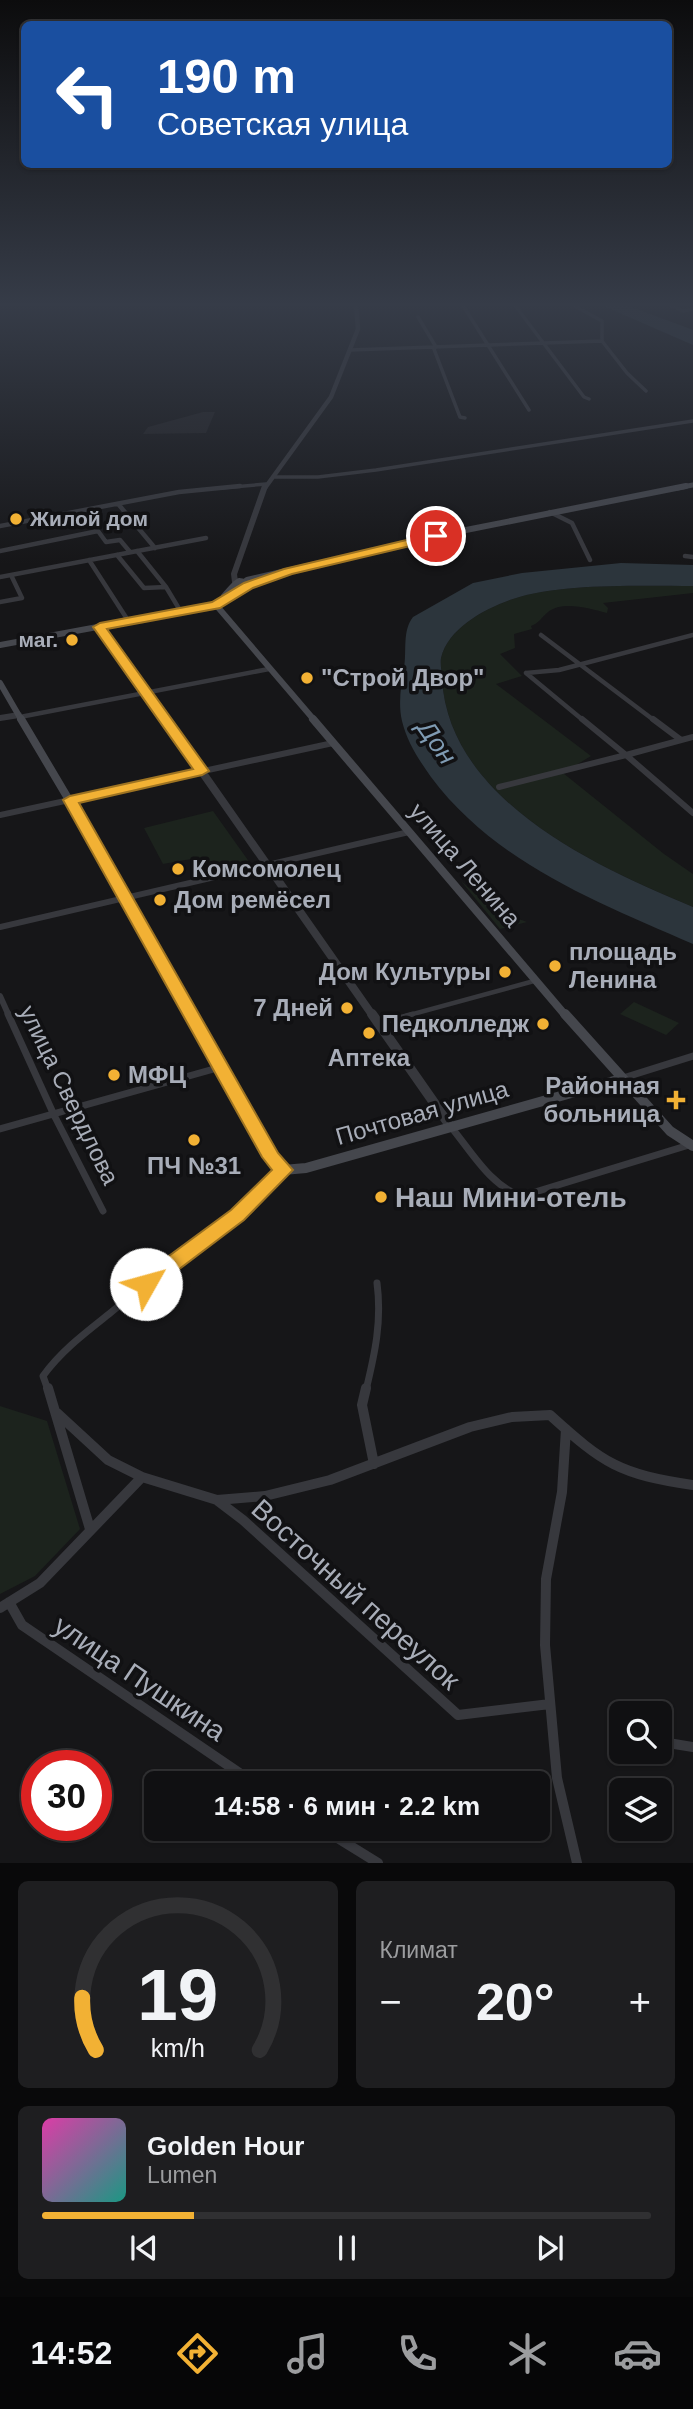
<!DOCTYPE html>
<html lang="ru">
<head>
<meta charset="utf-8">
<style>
	:root { --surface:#101012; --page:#1e1e20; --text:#f1f3f6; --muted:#9c9d9f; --line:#303032; --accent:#f2b134 }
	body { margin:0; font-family:Arial,sans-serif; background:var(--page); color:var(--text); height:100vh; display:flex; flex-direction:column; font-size:26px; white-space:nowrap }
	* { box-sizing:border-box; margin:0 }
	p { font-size:23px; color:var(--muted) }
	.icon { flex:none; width:38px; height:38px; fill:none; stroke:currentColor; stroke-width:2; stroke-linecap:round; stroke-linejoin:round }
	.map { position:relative; height:1863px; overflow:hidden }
	.panel { display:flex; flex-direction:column; gap:18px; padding:18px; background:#09090a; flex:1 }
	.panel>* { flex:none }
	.hud { position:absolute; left:21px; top:21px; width:651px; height:147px; border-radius:10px; box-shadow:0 2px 5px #0004,0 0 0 2px var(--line); background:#1a4fa0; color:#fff; overflow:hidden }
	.controls { position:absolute; left:609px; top:1701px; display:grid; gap:14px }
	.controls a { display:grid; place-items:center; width:63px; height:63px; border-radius:10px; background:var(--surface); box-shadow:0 2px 5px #0004,0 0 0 2px var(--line); font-size:35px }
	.speed { position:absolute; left:21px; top:1750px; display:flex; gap:14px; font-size:35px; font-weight:700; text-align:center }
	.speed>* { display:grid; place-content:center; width:91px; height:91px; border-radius:50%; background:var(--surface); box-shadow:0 2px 5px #0004,0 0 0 2px var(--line); line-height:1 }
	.speed .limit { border:10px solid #d22; background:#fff; color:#111 }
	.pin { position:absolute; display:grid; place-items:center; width:60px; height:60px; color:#fff; margin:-30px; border:4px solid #fff; border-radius:50%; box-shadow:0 2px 7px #0007 }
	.me { position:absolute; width:77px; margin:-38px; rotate:52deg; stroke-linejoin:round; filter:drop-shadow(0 0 5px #0008) }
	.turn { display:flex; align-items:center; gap:24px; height:147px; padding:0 21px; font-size:32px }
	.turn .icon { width:91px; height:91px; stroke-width:2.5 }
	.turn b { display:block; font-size:49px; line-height:60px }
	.big { font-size:52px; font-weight:700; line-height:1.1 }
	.panel .tile { flex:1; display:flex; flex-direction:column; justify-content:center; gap:10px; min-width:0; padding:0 24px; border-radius:10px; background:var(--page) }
	.panel .dial { align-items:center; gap:0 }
	.dial svg { height:182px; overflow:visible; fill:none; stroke:var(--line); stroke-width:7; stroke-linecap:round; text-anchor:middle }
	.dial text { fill:var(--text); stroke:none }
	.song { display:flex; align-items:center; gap:21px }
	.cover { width:84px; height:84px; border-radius:10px; background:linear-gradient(135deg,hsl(320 70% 55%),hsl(170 70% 35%)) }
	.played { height:7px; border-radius:4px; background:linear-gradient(90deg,var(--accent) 25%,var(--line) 25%) }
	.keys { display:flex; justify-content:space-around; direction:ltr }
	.heat { display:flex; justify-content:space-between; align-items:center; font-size:38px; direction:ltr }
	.panel .tiles { flex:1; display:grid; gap:18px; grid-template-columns:1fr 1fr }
	.tile:last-child { grid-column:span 2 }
	.trip { position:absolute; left:144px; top:1771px; width:406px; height:70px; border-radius:10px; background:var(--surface); box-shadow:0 2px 5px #0004,0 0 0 2px var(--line); font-weight:700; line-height:70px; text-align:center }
	.tab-bar { display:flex; height:112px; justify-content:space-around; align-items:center; background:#060607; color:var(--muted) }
	.tab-bar .icon { width:49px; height:49px }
	.tab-bar .on { color:var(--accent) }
	.tab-bar b { font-size:32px; color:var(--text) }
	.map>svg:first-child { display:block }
</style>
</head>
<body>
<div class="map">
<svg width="693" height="1863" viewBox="0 0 693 1863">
	<rect width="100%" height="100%" fill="#161618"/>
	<path fill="#222225" d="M203,412h12l-9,21 -63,1 5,-7z"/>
	<path fill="#1c231d" d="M693,586v7l-90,10 5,5 -1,5c-16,-4 -44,-13 -59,-1 -7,6 -9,11 -17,14l1,3 -18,5 1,14 -15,6 22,22 -26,8 95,72 -28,17 101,81 29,20v33c-97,-40 -244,-107 -251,-228 0,-6 -2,-15 -1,-21 7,-30 45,-50 72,-59 45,-16 131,-13 180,-13z
		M213,811l37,52 -48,11 -11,-15 -28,5 -19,-36z
		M461,881l31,28 35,13 -27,7z
		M634,1002l45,21 -13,12 -46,-21z
		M0,1406l47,15 33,108 -45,47 -35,18z"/>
	<path fill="#2c353c" d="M599,304h24l65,24 5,2v15z
		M621,563l72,2v21c-50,0 -134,-3 -180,13 -27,9 -65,29 -72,59 -1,6 1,15 1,21 7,121 154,188 251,228v37c-94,-41 -198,-81 -262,-167 -12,-17 -24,-35 -29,-56 -4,-18 -1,-35 2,-53 3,-17 -2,-37 9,-51l60,-34 49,-10z"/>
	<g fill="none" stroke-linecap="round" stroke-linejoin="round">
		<path stroke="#37383d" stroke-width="4.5" d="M406,1016l128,-35"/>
		<path stroke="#37383d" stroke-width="5" d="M380,1023l33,-9"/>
		<path stroke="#37383d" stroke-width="3.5" d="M462,304l67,106
			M514,304l70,93 5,2
			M571,304l31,17v20l25,32 19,18
			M668,304l15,7 10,-2
			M418,317l18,30 -2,2 26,68 5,1
			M350,350l252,-9
			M275,477h43l58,-7 317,-49
			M221,488l45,-4"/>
		<path stroke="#37383d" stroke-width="4.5" d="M119,505l36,43
			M550,512l22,11 18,37
			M0,526l179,-34 61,-6
			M0,551l98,-20 8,11 14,-2 10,12
			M137,551l29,36 15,25
			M117,555l27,33 22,-1
			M685,556l8,1
			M89,560l40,62
			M0,577l206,-39
			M0,602l22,-4 -11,-23
			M541,635l114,86
			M526,673l33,-3 134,-35
			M526,673l58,48
			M20,717l249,-48"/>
		<path stroke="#37383d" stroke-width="6" d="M582,719l44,36
			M653,719l28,21
			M693,737l-67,18 67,58
			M499,787l127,-32
			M0,815l333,-72
			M0,927l409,-95
			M0,996l9,20"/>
		<path stroke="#37383d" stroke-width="7" d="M8,1014l46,101 49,96
			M623,1078l70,-22
			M451,1127c20,24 40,60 71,69l167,-51
			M0,1129l221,-62
			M48,1390l-5,-14c18,-25 42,-43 66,-62 58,-48 124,-88 174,-144
			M366,1390c9,-37 16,-69 11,-107"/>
		<path stroke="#37383d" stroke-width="10" d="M48,1388l42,141
			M366,1388l-4,17 12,59
			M57,1413l51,47 34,17 75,23 48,-4 65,-16 140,-53 42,-10 38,-2c54,49 69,59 143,70
			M566,1429l-4,63 -16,87 -1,66 12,133 20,85
			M218,1501l25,19 215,195 92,-11
			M9,1602l13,23 232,158
			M0,1608l40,-25 102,-106
			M662,1742l31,5
			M323,1829l55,34"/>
		<path stroke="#37383d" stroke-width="4.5" d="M265,488l66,-91 27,-68 -2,-25"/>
		<path stroke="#37383d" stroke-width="6" d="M235,582l-1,-8 31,-88
			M100,627l66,94
			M0,718l19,-3"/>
		<path stroke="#37383d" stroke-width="8" d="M165,719l208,297"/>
		<path stroke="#37383d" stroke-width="10" d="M372,1014l79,113"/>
		<path stroke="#45474d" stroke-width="5" d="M677,488l16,-3"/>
		<path stroke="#45474d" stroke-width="6" d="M247,580l214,-49 225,-45
			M224,596c5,-5 9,-11 15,-15l12,2 -7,4 -9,-3
			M216,605l99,116
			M0,645l216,-40 41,-23
			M0,683l22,38"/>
		<path stroke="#45474d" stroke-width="8" d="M21,719l102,172 69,125
			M313,719l253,297"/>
		<path stroke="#45474d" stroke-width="10" d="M191,1014l80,143 12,13 23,-2 315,-89
			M565,1014l105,117 23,15"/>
	</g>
	<linearGradient id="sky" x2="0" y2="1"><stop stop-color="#0c0c0d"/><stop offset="0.54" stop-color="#363c48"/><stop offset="1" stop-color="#363c48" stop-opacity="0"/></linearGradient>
	<rect width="693" height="564" fill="url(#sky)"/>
	<path fill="#f2b134" stroke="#9d7322" stroke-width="2" d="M436,533l4,1v5l-148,35 -39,14 -33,20 -113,21 102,142 -7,4 -123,28 199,350 15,17 -49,50 -91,69 -7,2 -7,-2 -3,-5 3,-6 92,-68 41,-40 -10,-13 -199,-357 7,-4 123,-27 -100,-142 7,-4 112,-21 32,-19 40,-14z"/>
	<g fill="#f2b134" stroke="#111113" stroke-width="2.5">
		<circle cx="16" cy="519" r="7"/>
		<circle cx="72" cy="640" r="7"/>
		<circle cx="307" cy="678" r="7"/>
		<circle cx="178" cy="869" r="7"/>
		<circle cx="160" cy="900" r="7"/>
		<circle cx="555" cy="966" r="7"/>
		<circle cx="505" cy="972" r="7"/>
		<circle cx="347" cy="1008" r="7"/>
		<circle cx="543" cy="1024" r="7"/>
		<circle cx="369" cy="1033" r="7"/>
		<circle cx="114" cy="1075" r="7"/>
		<path d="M672.5 1089.5h7v7h7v7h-7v7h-7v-7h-7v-7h7z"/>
		<circle cx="194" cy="1140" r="7"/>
		<circle cx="381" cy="1197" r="7"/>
	</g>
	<g text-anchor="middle" stroke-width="7" stroke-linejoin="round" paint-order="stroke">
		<g font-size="21" font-weight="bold" fill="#a8adb8" stroke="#111113" text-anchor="start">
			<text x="30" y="526">Жилой дом</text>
			<text x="58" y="647" text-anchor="end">маг.</text>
		</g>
		<g font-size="24" font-weight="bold" fill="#a8adb8" stroke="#111113" text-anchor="start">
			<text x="321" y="686">"Строй Двор"</text>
			<text x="192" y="877">Комсомолец</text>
			<text x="174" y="908">Дом ремёсел</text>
			<text x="569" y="960">площадь<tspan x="569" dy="28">Ленина</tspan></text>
			<text x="491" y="980" text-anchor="end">Дом Культуры</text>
			<text x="333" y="1016" text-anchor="end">7 Дней</text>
			<text x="529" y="1032" text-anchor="end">Педколледж</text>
			<text x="369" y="1066" text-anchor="middle">Аптека</text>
			<text x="128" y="1083">МФЦ</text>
			<text x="660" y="1094" text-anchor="end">Районная<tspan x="660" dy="28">больница</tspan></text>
			<text x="194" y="1174" text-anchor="middle">ПЧ №31</text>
		</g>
		<g font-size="24" fill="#a8adb8" stroke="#111113">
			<text transform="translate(465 865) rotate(49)" y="8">улица Ленина</text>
			<text transform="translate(69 1095) rotate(64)" y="8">улица Свердлова</text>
			<text transform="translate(422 1113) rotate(-16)" y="8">Почтовая улица</text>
		</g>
		<g font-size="26" font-style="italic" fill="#7f9bb3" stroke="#111113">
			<text transform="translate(437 742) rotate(55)" y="9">Дон</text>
		</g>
		<g font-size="28" font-weight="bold" fill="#a8adb8" stroke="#111113" text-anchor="start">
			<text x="395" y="1207">Наш Мини-отель</text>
		</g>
		<g font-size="28" fill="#a8adb8" stroke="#111113">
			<text transform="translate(356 1594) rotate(42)" y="10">Восточный переулок</text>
			<text transform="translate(140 1678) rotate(34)" y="10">улица Пушкина</text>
		</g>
	</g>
</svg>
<div class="controls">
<a><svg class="icon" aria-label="search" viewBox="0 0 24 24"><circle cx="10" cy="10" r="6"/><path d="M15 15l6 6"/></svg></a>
<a><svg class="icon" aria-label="layers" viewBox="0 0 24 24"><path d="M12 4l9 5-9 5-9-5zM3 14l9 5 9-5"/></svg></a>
</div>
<div class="speed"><div class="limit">30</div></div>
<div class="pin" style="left:436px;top:536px;background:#d93025"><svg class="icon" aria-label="arrive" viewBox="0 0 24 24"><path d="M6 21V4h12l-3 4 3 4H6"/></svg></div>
<svg class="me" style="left:146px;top:1284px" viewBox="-20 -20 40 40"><circle r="19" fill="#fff"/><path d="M0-13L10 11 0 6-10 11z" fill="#f2b134"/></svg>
<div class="trip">14:58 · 6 мин · 2.2 km</div>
<div class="hud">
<div class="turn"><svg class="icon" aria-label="left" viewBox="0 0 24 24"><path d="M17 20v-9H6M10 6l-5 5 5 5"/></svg><div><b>190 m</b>Советская улица</div></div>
</div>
</div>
<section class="panel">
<div class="tiles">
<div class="tile dial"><svg viewBox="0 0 100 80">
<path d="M14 69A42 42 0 1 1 86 69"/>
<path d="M14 69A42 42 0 0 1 8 46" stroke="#f2b134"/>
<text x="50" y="56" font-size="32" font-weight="700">19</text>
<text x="50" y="72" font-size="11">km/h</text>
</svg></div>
<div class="tile"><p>Климат</p>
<div class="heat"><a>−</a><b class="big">20°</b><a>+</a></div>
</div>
<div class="tile">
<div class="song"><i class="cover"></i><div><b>Golden Hour</b><p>Lumen</p></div></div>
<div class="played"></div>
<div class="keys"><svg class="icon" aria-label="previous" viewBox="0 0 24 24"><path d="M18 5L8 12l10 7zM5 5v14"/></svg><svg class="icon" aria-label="pause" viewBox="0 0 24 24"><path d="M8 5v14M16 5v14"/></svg><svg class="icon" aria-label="next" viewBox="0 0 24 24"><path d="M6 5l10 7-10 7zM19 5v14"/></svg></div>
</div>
</div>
</section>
<nav class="tab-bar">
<b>14:52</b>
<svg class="icon on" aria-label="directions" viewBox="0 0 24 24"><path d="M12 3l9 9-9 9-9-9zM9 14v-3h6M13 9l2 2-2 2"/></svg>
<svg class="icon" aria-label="music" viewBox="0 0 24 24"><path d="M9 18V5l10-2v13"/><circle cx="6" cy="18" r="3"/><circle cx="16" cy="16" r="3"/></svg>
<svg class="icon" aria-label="phone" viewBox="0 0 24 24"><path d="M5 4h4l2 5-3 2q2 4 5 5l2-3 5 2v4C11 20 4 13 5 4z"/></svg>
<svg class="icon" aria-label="climate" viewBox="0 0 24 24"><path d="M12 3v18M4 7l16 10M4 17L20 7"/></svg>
<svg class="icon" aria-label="car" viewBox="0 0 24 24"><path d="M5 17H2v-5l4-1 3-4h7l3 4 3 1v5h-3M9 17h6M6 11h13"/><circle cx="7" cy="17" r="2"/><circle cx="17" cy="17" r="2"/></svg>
</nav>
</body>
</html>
